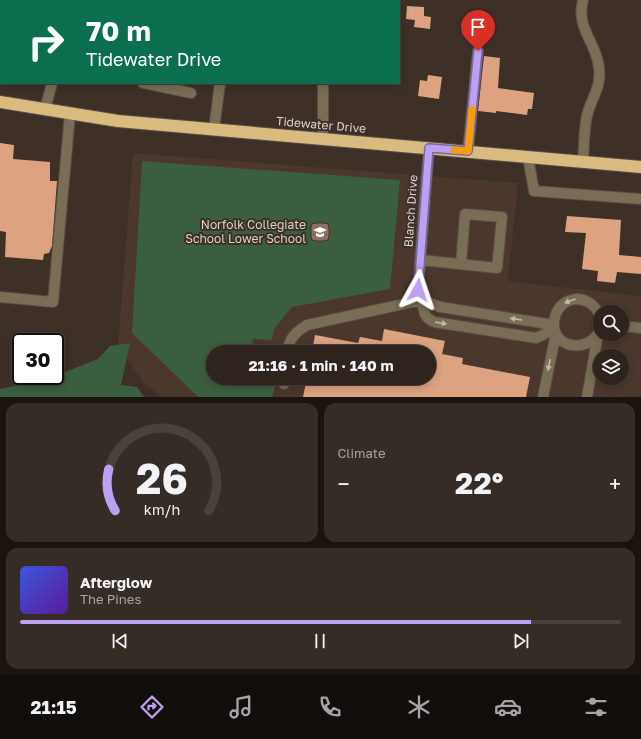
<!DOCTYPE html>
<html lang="en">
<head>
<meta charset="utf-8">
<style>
	:root { --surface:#2e241d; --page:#362c26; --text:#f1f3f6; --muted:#a7a4a4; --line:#49413b; --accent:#bca0f2 }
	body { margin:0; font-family:"Golos Text",sans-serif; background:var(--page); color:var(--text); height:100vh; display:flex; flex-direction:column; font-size:15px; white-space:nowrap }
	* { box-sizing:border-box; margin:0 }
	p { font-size:13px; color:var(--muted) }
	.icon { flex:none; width:22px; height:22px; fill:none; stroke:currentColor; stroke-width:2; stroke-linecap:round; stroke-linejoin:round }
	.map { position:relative; height:397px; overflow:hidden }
	.sheet { display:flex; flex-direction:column; gap:6px; padding:6px; background:#191410; flex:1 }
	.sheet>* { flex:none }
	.guide { position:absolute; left:0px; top:0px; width:400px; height:84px; box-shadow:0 2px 10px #0003,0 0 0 1px var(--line); background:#0b6e4f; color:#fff; overflow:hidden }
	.controls { position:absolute; left:593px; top:305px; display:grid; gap:8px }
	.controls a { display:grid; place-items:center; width:36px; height:36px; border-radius:50%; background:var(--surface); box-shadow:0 2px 10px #0003,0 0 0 1px var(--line); font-size:20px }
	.speed { position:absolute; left:12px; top:333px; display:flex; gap:8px; font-size:20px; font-weight:700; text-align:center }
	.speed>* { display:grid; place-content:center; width:52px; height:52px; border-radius:50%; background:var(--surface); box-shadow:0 2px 10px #0003,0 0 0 1px var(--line); line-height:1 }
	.speed .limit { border:2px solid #111; border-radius:6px; background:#fff; color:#111 }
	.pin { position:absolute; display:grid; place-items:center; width:34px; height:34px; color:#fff; margin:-41px -17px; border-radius:50% 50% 50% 0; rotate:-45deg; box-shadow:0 0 4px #0007 }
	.pin .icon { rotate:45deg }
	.me { position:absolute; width:44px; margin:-22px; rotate:5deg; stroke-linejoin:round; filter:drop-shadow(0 0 3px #0008) }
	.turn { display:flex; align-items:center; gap:14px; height:84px; padding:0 20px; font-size:18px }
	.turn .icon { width:52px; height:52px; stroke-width:2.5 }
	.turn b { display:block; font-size:28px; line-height:34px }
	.big { font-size:30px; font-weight:700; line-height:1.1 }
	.sheet .card { flex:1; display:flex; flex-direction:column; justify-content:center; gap:6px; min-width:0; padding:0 14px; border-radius:12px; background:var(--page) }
	.sheet .dial { align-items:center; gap:0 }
	.dial svg { height:104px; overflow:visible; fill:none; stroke:var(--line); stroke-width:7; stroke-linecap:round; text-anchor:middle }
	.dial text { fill:var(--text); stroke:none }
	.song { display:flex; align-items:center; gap:12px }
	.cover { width:48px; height:48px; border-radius:6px; background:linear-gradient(135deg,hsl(230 70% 55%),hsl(270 70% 35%)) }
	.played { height:4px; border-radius:2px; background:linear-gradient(90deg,var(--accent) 85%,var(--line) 85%) }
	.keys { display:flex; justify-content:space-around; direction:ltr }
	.heat { display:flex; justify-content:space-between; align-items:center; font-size:22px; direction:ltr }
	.sheet .tiles { flex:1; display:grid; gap:6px; grid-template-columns:1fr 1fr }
	.card:last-child { grid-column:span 2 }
	.trip { position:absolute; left:206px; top:345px; width:230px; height:40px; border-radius:20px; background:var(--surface); box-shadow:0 2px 10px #0003,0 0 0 1px var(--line); font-weight:700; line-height:40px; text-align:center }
	.dock { display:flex; height:64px; justify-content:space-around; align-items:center; background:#120e0c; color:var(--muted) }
	.dock .icon { width:28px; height:28px }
	.dock .active { color:var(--accent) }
	.dock b { font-size:18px; color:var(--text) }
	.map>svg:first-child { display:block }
</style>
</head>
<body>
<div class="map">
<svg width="641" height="397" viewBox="0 0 641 397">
	<rect width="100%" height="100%" fill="#3e3027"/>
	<path fill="#4b372b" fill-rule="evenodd" d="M133,153l385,30 -10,98 133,15v101h-478l-18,-12 -27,-39zM600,312h22v22h-22zM213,352h216v26h-216zM600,356h22v22h-22z"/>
	<path fill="#3a5e3f" d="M142,161l258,19 -10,109 -98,18 -18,22 -2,11 -19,-1 -1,11 4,2h-43v26h65l-6,19h-74l-66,-64z
		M130,343l-9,42 16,2 7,10h-144v-8l39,-8 16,-5 43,-17 12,-13z"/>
	<path fill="#dda381" d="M407,6l17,1v9l7,1 -1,12 -16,-2 1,-7 -9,-1z
		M484,56l16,2 -2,30 36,5 -2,16h-4l-1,6 -31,-4v2l-18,-2z
		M428,75l14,2 -3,22 -21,-3 2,-16 7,1z
		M0,143l14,2 -1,14 37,3v19h7l-5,65 -3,7 -5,1 -1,6 -38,-3 1,-25 -6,-1z
		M567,216l54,4 -2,35 22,2v17l-24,-2 -2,11 -18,-2 1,-10 -16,-2 4,-36 -21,-1z
		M384,329l61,12 -3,13 21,4 -1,6 68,13 -4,20h-223l4,-19h122v-26h-117l3,-17 43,8 2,-6 22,4z"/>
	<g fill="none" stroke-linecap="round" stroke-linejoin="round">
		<g stroke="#5a4d45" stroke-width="12">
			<path id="minor" d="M72,1v-1
				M230,1v-1
				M328,1v-1
				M0,53h1
				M143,83l48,10
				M45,110l7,-27
				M214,129l6,-46
				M323,139v-56
				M468,151l10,-100
				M528,157l6,34 107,8
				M583,161c1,-13 1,-27 3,-40 3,-23 18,-32 12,-59 -5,-23 -22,-36 -15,-62
				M421,260l76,8 5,-51 -37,-3 -4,50
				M0,297l53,5 17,-188
				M600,316c-11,-27 -47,-20 -46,10 1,24 39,27 46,2
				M554,325l-114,-18 -18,-7c2,11 1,17 12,22l102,16 13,-6 5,-4
				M622,326l19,2
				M287,352c2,-14 9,-20 20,-27l115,-25 -4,-10 11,-142
				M284,384l1,-6
				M543,397l13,-64
				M587,397l11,-63"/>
		</g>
		<g stroke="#5a4d45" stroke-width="14">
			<path id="highway" d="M0,102l118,19 523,46"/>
		</g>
		<use href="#minor" stroke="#796d55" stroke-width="10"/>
		<use href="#highway" stroke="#d9bb80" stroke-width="12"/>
	</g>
	<defs><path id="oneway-solid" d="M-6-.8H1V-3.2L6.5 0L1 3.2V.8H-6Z"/></defs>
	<g fill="#c3b9af">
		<use href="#oneway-solid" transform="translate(570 301) rotate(160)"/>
		<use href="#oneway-solid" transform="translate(516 319) rotate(-171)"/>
		<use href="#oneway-solid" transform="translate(441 323) rotate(10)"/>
		<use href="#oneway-solid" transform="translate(549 365) rotate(101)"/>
	</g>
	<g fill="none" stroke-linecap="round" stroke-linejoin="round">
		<g stroke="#7a689d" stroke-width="10">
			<path id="route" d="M418,290l11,-142 39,3 10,-100"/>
		</g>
		<use href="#route" stroke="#bca0f2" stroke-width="7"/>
		<path stroke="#f59e0b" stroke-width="7" d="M454,150l14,1 4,-42"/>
	</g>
	<defs>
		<g id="school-square" transform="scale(1)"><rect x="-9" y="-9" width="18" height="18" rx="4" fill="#8d6e63" stroke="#3e3027"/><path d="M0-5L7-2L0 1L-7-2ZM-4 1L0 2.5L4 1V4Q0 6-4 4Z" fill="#fff"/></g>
	</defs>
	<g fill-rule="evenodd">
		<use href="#school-square" x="320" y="232"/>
	</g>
	<g text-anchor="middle" stroke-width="4" stroke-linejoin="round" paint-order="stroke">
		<g font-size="12" fill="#dcd2cd" stroke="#3e3027">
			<text transform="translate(321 125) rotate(5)" y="4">Tidewater Drive</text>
			<text transform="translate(411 211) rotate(-86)" y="4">Blanch Drive</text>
		</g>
		<g font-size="12" fill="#dcd2cd" stroke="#3e3027" text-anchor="end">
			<text x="306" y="229">Norfolk Collegiate<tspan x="306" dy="14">School Lower School</tspan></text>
		</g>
	</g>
</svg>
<div class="controls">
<a><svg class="icon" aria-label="search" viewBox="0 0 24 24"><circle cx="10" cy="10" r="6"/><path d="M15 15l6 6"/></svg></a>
<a><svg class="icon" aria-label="layers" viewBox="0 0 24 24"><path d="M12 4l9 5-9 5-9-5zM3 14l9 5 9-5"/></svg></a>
</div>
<div class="speed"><div class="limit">30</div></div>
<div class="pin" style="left:478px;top:51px;background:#d93025"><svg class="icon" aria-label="arrive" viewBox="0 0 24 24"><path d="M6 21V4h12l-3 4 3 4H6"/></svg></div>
<svg class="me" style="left:418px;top:290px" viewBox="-20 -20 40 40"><path d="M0-17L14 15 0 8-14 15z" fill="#bca0f2" stroke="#fff" stroke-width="4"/></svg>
<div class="trip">21:16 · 1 min · 140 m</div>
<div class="guide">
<div class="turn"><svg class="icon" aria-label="right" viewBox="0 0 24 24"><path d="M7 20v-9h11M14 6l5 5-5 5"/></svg><div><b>70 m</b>Tidewater Drive</div></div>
</div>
</div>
<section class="sheet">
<div class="tiles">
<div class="card dial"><svg viewBox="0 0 100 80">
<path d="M14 69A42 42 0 1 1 86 69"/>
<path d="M14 69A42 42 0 0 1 9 37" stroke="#bca0f2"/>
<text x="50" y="56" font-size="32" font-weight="700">26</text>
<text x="50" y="72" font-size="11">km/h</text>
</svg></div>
<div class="card"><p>Climate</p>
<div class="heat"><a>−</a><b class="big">22°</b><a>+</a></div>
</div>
<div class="card">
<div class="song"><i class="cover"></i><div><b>Afterglow</b><p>The Pines</p></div></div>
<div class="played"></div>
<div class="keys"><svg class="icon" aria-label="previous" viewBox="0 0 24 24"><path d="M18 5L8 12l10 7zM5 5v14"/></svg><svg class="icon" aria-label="pause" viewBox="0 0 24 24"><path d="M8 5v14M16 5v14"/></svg><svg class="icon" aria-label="next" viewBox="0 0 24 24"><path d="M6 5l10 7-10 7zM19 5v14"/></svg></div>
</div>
</div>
</section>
<nav class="dock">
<b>21:15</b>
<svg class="icon active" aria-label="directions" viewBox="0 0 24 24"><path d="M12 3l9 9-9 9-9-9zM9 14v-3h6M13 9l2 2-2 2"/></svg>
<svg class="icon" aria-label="music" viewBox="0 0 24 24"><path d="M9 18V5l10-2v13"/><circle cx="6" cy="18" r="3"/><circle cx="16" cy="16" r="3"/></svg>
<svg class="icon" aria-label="phone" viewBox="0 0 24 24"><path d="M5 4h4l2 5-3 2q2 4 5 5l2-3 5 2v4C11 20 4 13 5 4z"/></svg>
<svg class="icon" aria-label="climate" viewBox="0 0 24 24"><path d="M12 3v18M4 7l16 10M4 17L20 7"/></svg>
<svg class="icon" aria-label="car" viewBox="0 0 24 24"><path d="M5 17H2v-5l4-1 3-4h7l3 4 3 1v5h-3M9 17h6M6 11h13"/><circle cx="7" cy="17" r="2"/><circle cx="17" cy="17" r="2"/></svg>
<svg class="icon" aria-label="filters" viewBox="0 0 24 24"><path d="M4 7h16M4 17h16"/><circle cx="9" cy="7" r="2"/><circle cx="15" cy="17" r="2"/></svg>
</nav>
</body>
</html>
